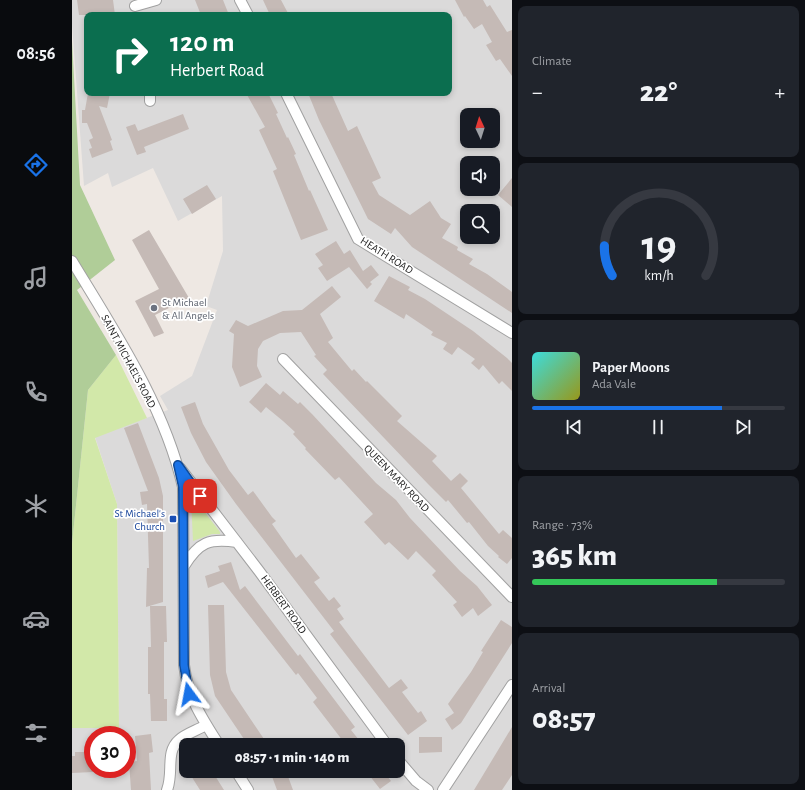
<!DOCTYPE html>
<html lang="en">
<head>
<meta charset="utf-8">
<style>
	:root { --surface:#171b24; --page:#20242c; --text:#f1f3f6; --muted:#9ea1a6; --line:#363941; --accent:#1a73e8 }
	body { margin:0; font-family:"Alegreya Sans",sans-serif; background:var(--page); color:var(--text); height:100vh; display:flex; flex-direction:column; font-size:15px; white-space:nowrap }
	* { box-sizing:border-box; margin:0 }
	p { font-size:13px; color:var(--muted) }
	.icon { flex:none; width:22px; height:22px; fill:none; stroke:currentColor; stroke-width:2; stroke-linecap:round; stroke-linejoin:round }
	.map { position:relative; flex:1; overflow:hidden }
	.sheet { display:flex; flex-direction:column; gap:6px; padding:6px; background:#0d0f14; width:293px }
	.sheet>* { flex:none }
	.banner { position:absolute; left:12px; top:12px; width:368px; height:84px; border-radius:8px; box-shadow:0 2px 6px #0003; background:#0b6e4f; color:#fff; overflow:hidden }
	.needle { width:26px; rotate:356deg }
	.fabs { position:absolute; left:388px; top:108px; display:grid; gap:8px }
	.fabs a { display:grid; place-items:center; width:40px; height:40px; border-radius:8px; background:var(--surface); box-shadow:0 2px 6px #0003; font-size:20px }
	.speed { position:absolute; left:12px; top:726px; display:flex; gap:8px; font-size:20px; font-weight:700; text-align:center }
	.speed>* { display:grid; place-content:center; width:52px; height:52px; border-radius:50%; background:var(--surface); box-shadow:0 2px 6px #0003; line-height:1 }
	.speed .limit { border:6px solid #d22; background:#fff; color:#111 }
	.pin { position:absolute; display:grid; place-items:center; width:34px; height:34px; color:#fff; margin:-17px; border-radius:8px; box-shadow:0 2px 6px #0006 }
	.me { position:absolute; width:44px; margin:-22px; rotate:347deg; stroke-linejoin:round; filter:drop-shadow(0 0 3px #0008) }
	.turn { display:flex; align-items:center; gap:14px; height:84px; padding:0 20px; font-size:18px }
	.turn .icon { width:52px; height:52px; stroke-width:2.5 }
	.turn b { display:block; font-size:28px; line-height:34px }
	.big { font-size:30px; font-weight:800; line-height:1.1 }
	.sheet .tile { flex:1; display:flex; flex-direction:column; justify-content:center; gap:6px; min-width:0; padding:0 14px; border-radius:8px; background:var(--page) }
	.sheet .dial { align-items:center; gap:0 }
	.dial svg { height:104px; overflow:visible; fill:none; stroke:var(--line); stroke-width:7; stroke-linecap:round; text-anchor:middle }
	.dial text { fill:var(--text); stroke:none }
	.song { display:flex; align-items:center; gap:12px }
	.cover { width:48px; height:48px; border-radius:6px; background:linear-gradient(135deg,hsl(180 70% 55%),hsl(60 70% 35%)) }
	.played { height:4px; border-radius:2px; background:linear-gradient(90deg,var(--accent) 75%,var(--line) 75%) }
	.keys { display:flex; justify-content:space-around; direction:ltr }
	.heat { display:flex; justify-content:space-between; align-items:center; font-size:22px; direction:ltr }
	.charge { height:6px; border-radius:3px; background:linear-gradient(90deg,#34c759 73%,var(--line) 0) }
	.trip { position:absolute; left:107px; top:738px; width:226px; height:40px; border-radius:8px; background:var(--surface); box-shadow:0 2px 6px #0003; font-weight:800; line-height:40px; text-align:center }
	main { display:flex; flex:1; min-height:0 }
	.dock { display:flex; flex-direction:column; width:72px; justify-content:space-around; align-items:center; background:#090b0e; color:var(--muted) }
	.dock .icon { width:28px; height:28px }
	.dock .active { color:var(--accent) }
	.dock b { font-size:18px; color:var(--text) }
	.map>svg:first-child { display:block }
</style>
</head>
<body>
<main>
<nav class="dock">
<b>08:56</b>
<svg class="icon active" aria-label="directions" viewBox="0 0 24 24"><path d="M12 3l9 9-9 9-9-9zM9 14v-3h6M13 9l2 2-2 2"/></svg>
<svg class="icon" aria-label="music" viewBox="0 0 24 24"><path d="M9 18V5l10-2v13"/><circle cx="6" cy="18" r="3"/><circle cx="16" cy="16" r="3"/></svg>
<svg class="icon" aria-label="phone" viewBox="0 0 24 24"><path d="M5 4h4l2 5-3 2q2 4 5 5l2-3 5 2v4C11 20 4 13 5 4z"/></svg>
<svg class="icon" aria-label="climate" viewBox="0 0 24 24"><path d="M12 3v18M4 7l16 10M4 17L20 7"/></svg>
<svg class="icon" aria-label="car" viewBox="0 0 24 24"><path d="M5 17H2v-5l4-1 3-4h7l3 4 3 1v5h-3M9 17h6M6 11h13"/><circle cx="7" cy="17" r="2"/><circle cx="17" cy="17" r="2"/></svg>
<svg class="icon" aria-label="filters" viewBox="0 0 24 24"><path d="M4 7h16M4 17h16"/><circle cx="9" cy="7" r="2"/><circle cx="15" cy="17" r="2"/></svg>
</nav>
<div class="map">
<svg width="440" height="790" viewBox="0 0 440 790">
	<rect width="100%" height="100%" fill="#eee8e3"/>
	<path fill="#dbdada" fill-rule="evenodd" d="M0,0h440v790h-440v-62h47l-2,-224 -22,-67 73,-27 -8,-14 32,-20 25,-66 -11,-4 17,-55 -1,-55 -44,25 -25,-53 -41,19 -4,-14 -24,13 -12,-162zM15,15h362v78h-362zM395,115h26v26h-26zM395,163h26v26h-26zM395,211h26v26h-26zM21,735h34v34h-34zM114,745h212v26h-212z"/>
	<path fill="#d2e8a9" d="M44,355l31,63 -52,20 22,66 2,224h-47v-184l16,-154z
		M121,497l27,35v2h-8l-19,7 -2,-43z"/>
	<path fill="#b0cd98" d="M0,41l8,144 35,75 -38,30 39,65 -28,35 -16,154z"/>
	<path fill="#c5bab6" d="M5,0h36l2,15h-36z
		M123,0h28l6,15h-28z
		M191,0h18l8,15h-19z
		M383,0h28l4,7 3,-2 17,27 5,-2v46l-12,-17 -4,2 -10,-16 6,-3 -10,-18 -8,5 -9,-13 -1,1z
		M16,93h22l-3,15 -8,-2 13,34 -2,1 3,9 -21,8 -3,-9 3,-1 -3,-8 4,-2 -6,-15h-5v-13h3z
		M174,93h22l10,20 -2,1 11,24 1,-1 8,17 -2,1 15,36 1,-1 18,40 -27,10 -28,-69 4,-2 -18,-39 6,-3z
		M236,93h23l17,38 9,-5 24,52 -9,4 7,13 31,20 20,-14 11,17 10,6 -9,14 16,9 -1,3 16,9 -4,5 18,10 25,18v21l-100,-66 -17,-19 -4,6 -23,-15 -49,-99z
		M111,114l6,15 -45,18 2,5 -9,3 -11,-28 9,-3 3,7z
		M440,178v29l-14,-12z
		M135,185l9,14 -24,15 -9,-15z
		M77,230l40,68 -34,17 9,18 -10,4 -19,-36 24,-12 -27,-49z
		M264,241l8,13 6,-4 13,21 8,-6 8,10 -9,7 2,2 -5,5 -18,-22 -22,14 -9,-13 5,-3 -8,-11z
		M317,276l21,11 -2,3 17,9 48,32 34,27 5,5v28l-10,-10 -3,3 -16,-19 -4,5 -8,-7 4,-4 -17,-12 -6,8 -9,-6 4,-6 -16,-8 2,-3 -27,-18 -2,5 -30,-18z
		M260,286l9,11 -21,17 13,24 -5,4 24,29 2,-2 12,13 1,-1 35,35 -5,5 40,35 -5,5 19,20 9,-8 8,8 -7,7 38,46 4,-4 9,8v20l-5,6 -9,-7 1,-1 -11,-10 -19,-24 -2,1 -19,-23 -2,2 -18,-18 -105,-110 4,-4 -13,-14 2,-1 -15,-23 -21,1 -17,8 -5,8 -1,17 5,11 -22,10 -8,-20 2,-33 -5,-3 7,-11 12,6 35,-15 19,-1z
		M194,383l14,12 3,-4 15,13 2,-2 12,12 64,69 20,17 14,18 50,53 17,15 15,19 -14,11 -5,-8 -11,9 -9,-12 4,-3 -25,-27 4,-4 -20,-20 -8,9 -19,-18 -4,3 -21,-23 9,-8 -34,-37 -4,3 -30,-31 1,-1 -13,-14 2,-2 -12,-11 -17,-14 -5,6 -12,-11z
		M123,402l8,22 26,46 19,25 5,-4 19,26 4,4 -4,3 24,34 5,-4 19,24 -6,4 15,19 5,-4 7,9 -4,3 7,10 -5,3 50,66 12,-9 7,9 -6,4 16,21 3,-2 6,10 -19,14 -78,-101 4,-3 -98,-127 -30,-42 -15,-29 -10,-26z
		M66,423l21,55 4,18v106l-17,5 1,-39h2l-2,-64 -5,1 -2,-13 8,-1 -24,-63z
		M159,562l9,28 5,-4 53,70 2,-2 55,73 -4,3 12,15h-17l-33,-43 4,-4 -19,-25 -2,2 -73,-93 -15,6 -3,-12 15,-5 -2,-5z
		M136,605h16l2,67 5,18 37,55h-20l-33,-49 -5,-21z
		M78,606h16l1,36h-3v57h3v22h-16l-1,-27h-2v-47h3z
		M429,620l11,7v16l-51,80 -9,7 -7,-11 9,-6 -6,-9 23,-32 12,-20 -2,-1z
		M440,727v48l-10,15h-28z
		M79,734l2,18 -4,1 2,37h-20l-2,-28 8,-1 -2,-25z
		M347,737h23v15l-23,1z
		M3,752h18v20l-21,1v-17h3z
		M116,771h24l12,19h-24z
		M198,771h16l7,19h-16z
		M294,771h17l8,10 -11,8z"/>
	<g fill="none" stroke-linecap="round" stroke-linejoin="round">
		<g stroke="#a1a1a1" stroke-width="12">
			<path id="minor" d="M168,0l8,15
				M63,6l21,-6
				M78,93v8
				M214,93l72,146 154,94
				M0,261c43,71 92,144 111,226l1,178c4,33 18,53 35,80
				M211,359l229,238
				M108,468l79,103 128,174
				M112,566c15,-24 25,-28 53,-24
				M326,760l18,21 12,9
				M164,771l12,19
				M95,790c7,-18 -2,-38 12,-50 6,-6 19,-10 27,-15
				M371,790l69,-105"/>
		</g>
		<use href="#minor" stroke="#fff" stroke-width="10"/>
	</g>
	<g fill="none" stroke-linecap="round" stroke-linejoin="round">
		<g stroke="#114b97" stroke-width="10">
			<path id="route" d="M117,694l-5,-29 -1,-178 -5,-22 22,31"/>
		</g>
		<use href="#route" stroke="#1a73e8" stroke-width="7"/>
	</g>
	<circle fill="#6b7280" stroke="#fff" stroke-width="1.5" cx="82" cy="308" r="4"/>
	<rect fill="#1a4fb4" stroke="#fff" stroke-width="1.5" x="97" y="515" width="8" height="8" rx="2"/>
	<g text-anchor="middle" stroke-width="3.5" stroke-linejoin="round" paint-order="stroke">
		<g font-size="11" fill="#1d1d1d" stroke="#fff">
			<text transform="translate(315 255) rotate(32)" y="4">HEATH ROAD</text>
			<text transform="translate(57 361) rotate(62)" y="4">SAINT MICHAEL'S ROAD</text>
			<text transform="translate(325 478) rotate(46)" y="4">QUEEN MARY ROAD</text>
			<text transform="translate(212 604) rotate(54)" y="4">HERBERT ROAD</text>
		</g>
		<g font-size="11" fill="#5b616d" stroke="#fff" text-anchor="start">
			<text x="90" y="306">St Michael<tspan x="90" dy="13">&amp; All Angels</tspan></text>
		</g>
		<g font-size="11" fill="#164399" stroke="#fff" text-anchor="end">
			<text x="93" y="517">St Michael's<tspan x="93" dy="13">Church</tspan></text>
		</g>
	</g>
</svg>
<div class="fabs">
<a><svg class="needle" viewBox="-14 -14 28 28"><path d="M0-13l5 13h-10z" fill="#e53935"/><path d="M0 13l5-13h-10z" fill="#9ea1a6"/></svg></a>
<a><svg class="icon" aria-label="sound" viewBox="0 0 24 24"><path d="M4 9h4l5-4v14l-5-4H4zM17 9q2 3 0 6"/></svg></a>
<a><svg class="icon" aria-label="search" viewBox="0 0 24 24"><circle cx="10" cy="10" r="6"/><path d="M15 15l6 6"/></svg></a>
</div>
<div class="speed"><div class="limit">30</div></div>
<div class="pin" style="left:128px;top:496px;background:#d93025"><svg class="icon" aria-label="arrive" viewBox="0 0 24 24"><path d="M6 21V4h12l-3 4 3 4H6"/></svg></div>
<svg class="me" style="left:117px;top:694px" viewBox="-20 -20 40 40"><path d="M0-17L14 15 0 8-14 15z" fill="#1a73e8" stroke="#fff" stroke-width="4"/></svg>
<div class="trip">08:57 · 1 min · 140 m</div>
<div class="banner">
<div class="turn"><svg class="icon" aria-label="right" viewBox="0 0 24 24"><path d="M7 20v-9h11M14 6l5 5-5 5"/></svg><div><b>120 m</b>Herbert Road</div></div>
</div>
</div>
<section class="sheet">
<div class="tile"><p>Climate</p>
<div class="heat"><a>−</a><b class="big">22°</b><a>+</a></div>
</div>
<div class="tile dial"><svg viewBox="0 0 100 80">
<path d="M14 69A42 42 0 1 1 86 69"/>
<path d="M14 69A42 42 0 0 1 8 46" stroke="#1a73e8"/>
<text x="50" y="56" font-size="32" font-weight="700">19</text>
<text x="50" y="72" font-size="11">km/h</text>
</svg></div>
<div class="tile">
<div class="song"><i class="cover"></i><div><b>Paper Moons</b><p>Ada Vale</p></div></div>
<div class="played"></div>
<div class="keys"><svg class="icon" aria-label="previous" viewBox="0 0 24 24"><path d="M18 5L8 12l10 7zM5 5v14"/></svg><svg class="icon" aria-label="pause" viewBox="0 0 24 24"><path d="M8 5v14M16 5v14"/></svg><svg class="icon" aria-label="next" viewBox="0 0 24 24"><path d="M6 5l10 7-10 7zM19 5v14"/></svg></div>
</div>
<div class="tile"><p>Range · 73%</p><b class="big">365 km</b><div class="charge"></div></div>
<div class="tile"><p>Arrival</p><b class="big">08:57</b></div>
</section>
</main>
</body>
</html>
